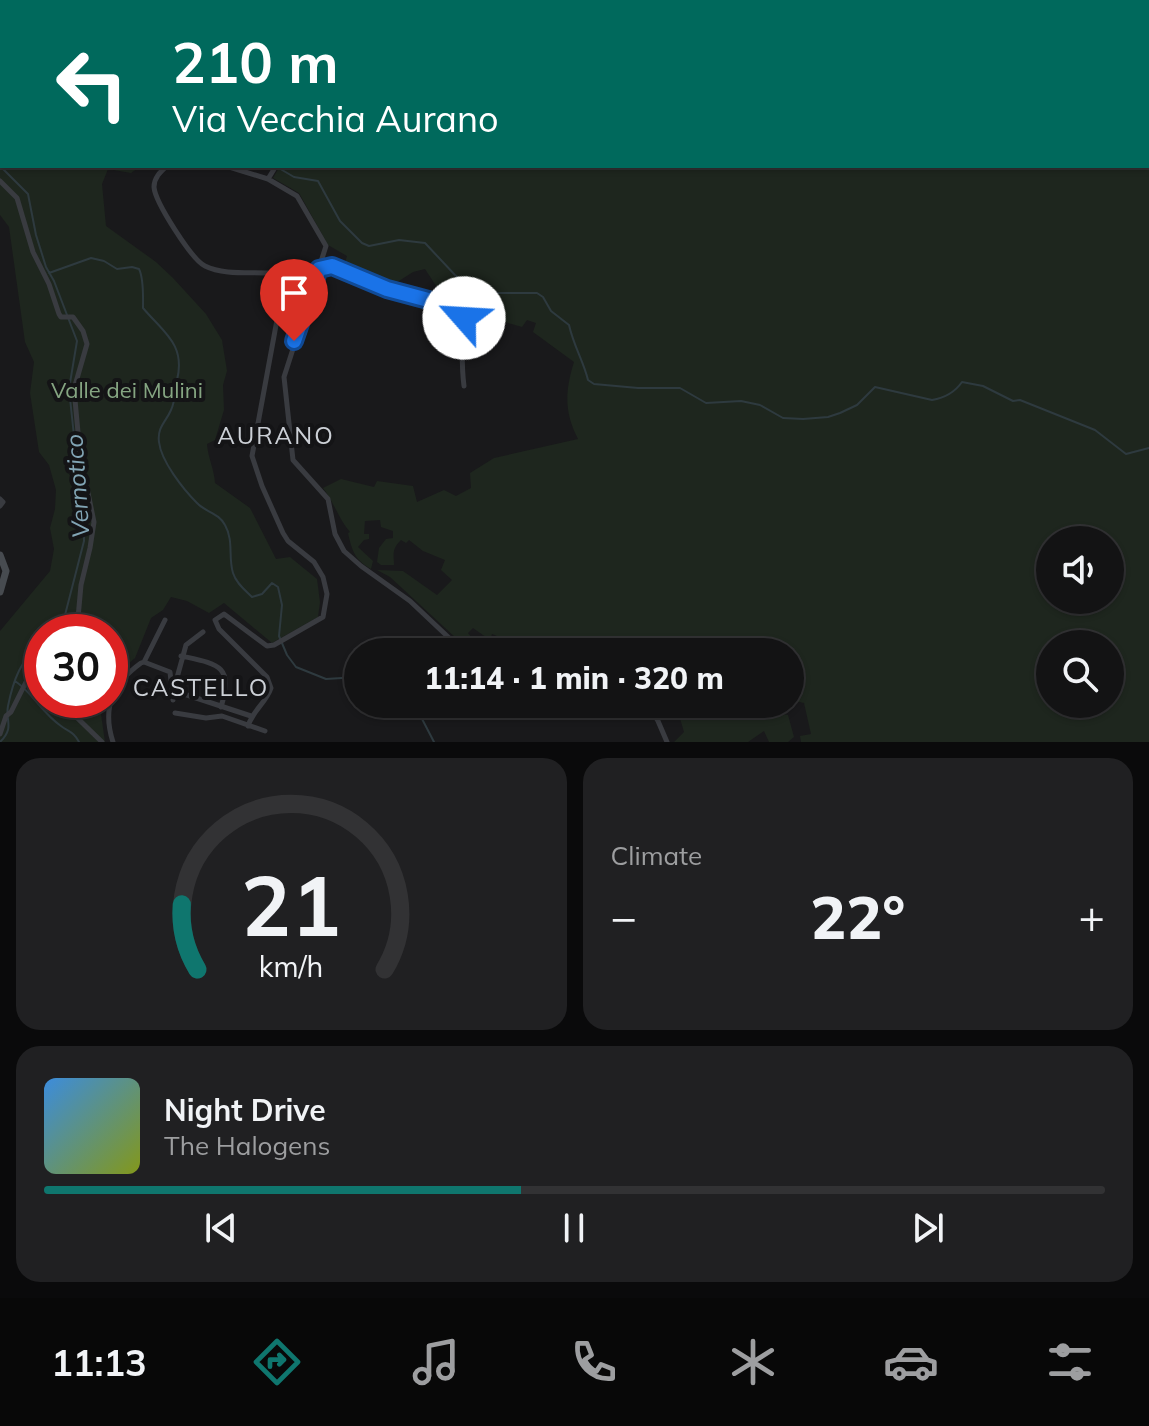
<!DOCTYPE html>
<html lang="en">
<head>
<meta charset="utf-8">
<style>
	:root { --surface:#131314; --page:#202022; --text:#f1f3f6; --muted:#9d9ea0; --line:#323234; --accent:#0f766e }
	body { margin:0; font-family:Mulish,sans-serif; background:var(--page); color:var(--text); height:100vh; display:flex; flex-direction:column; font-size:30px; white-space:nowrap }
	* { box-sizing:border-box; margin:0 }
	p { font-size:26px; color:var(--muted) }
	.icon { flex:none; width:44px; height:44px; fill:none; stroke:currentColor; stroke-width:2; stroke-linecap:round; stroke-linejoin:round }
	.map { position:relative; height:742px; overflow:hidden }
	.drawer { display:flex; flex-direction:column; gap:16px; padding:16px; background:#0a0a0b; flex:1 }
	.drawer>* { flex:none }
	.guide { position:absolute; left:0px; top:0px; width:1150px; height:168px; box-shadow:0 2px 6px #0004,0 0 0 2px var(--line); background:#00695c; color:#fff; overflow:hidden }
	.fabs { position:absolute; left:1036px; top:526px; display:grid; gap:16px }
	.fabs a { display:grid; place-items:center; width:88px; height:88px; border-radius:50%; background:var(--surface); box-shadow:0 2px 6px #0004,0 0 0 2px var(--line); font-size:40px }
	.speed { position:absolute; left:24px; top:614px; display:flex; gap:16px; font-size:40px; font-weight:700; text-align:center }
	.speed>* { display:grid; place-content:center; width:104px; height:104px; border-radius:50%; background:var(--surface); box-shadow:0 2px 6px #0004,0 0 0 2px var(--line); line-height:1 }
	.speed .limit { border:12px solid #d22; background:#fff; color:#111 }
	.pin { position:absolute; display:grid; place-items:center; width:68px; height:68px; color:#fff; margin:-82px -34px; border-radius:50% 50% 50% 0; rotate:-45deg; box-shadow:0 0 8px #0007 }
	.pin .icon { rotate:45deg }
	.me { position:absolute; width:88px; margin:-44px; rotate:296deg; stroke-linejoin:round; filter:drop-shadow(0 0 6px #0008) }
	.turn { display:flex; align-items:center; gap:28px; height:168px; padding:0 40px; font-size:36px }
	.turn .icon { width:104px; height:104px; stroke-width:2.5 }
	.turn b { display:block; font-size:56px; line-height:68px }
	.big { font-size:60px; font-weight:800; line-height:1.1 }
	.drawer .widget { flex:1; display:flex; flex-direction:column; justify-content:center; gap:12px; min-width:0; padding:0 28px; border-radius:24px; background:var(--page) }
	.drawer .dial { align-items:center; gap:0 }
	.dial svg { height:208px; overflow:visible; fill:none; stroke:var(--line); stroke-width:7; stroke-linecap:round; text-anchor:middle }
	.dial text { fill:var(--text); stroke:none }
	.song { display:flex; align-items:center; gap:24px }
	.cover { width:96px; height:96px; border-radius:12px; background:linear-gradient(135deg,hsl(210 70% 55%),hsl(70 70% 35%)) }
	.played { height:8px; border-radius:4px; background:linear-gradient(90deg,var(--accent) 45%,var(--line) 45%) }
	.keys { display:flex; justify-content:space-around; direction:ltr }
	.heat { display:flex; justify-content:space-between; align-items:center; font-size:44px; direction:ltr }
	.drawer .tiles { flex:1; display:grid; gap:16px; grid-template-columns:1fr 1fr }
	.widget:last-child { grid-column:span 2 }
	.trip { position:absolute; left:344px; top:638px; width:460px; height:80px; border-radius:40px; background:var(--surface); box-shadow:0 2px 6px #0004,0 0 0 2px var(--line); font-weight:800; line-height:80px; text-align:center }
	.tab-bar { display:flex; height:128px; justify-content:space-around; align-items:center; background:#080808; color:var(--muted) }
	.tab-bar .icon { width:56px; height:56px }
	.tab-bar .selected { color:var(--accent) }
	.tab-bar b { font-size:36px; color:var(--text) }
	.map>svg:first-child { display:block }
</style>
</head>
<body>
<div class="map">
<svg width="1149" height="742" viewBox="0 0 1149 742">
	<rect width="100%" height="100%" fill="#19191b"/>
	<path fill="#1e261e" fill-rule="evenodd" d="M0,0l37,2h-35v164h139l-10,7 -23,-4 -6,15 4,42 50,36 17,16 33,36 16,26 5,31 -4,14 1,25 -9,30 -8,4c1,14 7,24 8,39l35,25 26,51 14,-2 27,22 3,23 -2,15 -46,26 -48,-40 -15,10 -22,-12 -16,-4 -8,13 -12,8 -16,40 -16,14 -9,13v-53h-68v68h61l-2,14 4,28h-105v-111l50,-60 4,-22 -4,-21 5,-19 1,-19 -7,-25 -10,-13 -9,-59 4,-31 -9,-20 -16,-115 -9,-12z
		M154,0h995v742h-348l-1,-6 11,-2 -7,-31 -14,-3v-48h-202l-3,-9 -18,-2 -4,10 -33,-9 -4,6 -34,-14 -2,6 -17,-12 -5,5 5,6 -3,12 -80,-74 -13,-7 26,1 34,24 15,-15 -11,-10 4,-10 -22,-9 -14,-11 -3,3 -5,-3c-10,10 -7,15 -7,25h-13l-4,-3 2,-14 7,-9 7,-1v-7l-12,-4 -1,-7 -15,1 -1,13h5v5l-5,1 -6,7 15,14 -2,8c-16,-9 -19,-18 -23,-36l2,-1c-12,-14 -16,-30 -27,-44l18,-9 33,8 3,-6 36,5 4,16 27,-12 12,6 15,-8 -1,-15 24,-15 84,-19c-14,-27 -13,-48 -4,-77l-41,-30 3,-9 -9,-3 -5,7 -41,-12 -13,2 -26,-15v-7l-17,-26 -12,3 -22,14 -47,-20 3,-10 -19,-11 -29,-52 -26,-15 7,-12h868v-164h-994zM1050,540h60v60h-60zM1050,644h60v60h-60z
		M689,704h91l-1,9 9,2 6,22 -6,5h-19l-5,-11 -16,11h-74l10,-10 -5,-17 12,-3z"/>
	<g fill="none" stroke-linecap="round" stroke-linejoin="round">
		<path stroke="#2e3a3f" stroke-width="2" d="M1,0l2,2
			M2,20v7
			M0,166l28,28 8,41 10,32 8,14 23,60 -8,48 8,75 6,21 1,56 -19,74 -9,17
			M277,167l17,10 24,4 22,40 22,22 7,3 30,-6 26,3 30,32 15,11 28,7h39l6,4 8,14 18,14c5,22 14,35 19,55l6,4 44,4h42l26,15 35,-2 19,4 23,13 20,1 25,-2 12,-4 17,-8 18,-18 57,13c12,-2 23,-8 30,-18l21,4 30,15 7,-1 75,30 31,24 23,-6
			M49,273l42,-15 13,3 13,8 15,-2 7,2c5,10 4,28 4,39 20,24 43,36 34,72 -3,9 -1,20 -6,30 -5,12 -14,17 -12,32 2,19 24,47 38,61 8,9 22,10 28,22 9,16 3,32 8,48 3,10 12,17 19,24l10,-3 10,-11 6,4 4,18 -3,31 8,19 9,12 30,12 32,-2
			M15,681c18,12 27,32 46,45 8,6 13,6 18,16
			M408,704l12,11 14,27
			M0,742c15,-15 5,-21 8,-36 5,-25 13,-48 34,-63"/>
		<path stroke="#393b40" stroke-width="5" d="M93,0l1,2
			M167,166c-7,6 -13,12 -13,21 1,15 38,73 51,79 18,9 44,6 63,7l5,2 6,8v26l-27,147 10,30 21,47 5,8 26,21 9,15 4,17 -4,23 -49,28 -7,1 -43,-32 -9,6 4,9 48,48 4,11c-5,15 -18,22 -23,38
			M226,166l42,13 29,17 29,50 -42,131 9,83 35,39 7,35 9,17 17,15 49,35 54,51
			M268,179l8,-13
			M0,181l17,17 16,54 16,32 10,30 2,3h12l10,14 4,13 -13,45 6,65 14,68 -4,26 -9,37 -3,33 -8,14
			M320,268l12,-2 55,23 45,12 32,17
			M280,295l30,3
			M463,317c-1,23 -2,47 1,69
			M0,499l3,3 -3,4
			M181,656c37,8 53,9 40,51
			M144,662l21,-42
			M42,675l-6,15 6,-7
			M175,685l11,-40 17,-13
			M184,694l67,22
			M48,700l7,10 3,-2 -1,-8
			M63,700l3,7 36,35
			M647,704l11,17 9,21
			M175,713l31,5 16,-2 43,15
			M0,734l6,-18 5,-4 21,-42 10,-6
			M113,742c-11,-34 -1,-58 28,-79l3,-1 26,10 3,28"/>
		<path stroke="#474b50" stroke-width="7" d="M0,555l6,16 -6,21"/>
	</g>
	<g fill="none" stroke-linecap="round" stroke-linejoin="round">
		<g stroke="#114b97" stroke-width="20">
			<path id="route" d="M294,341l25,-72 13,-3 55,23 45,12 32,17"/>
		</g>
		<use href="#route" stroke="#1a73e8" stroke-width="14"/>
	</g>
	<g text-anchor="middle" stroke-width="8" stroke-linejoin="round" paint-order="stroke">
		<g font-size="22" fill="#85a582" stroke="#141416">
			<text x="127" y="398">Valle dei Mulini</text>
		</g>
		<g font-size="24" letter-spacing="2" fill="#ccd0d6" stroke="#141416">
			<text x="276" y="444">AURANO</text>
			<text x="201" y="696">CASTELLO</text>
		</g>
		<g font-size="24" font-style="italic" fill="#82a5b5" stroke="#141416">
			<text transform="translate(78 486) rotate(-94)" y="8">Vernotico</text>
		</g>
	</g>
</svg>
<div class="fabs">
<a><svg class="icon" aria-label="sound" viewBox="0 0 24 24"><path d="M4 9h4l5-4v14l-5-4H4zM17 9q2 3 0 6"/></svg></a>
<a><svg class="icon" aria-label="search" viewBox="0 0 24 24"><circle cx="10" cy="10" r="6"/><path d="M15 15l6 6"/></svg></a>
</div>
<div class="speed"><div class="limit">30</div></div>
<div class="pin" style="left:294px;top:341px;background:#d93025"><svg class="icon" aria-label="arrive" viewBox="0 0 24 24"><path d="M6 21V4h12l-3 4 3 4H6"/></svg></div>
<svg class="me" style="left:464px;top:318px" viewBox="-20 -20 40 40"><circle r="19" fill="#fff"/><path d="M0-13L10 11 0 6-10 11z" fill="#1a73e8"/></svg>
<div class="trip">11:14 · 1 min · 320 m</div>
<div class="guide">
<div class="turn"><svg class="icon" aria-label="left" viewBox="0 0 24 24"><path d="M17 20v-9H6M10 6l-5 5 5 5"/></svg><div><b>210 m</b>Via Vecchia Aurano</div></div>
</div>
</div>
<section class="drawer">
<div class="tiles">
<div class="widget dial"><svg viewBox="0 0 100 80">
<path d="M14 69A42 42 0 1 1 86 69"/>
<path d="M14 69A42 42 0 0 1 8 44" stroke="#0f766e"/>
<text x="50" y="56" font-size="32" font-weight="700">21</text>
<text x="50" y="72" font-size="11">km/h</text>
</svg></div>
<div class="widget"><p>Climate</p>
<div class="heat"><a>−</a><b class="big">22°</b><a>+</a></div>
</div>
<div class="widget">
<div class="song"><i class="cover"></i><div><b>Night Drive</b><p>The Halogens</p></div></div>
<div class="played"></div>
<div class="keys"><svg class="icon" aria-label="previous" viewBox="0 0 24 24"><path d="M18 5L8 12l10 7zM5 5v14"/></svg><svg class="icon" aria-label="pause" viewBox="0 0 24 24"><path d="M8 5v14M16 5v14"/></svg><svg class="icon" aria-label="next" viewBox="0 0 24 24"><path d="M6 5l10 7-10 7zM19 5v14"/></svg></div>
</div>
</div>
</section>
<nav class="tab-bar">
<b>11:13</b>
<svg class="icon selected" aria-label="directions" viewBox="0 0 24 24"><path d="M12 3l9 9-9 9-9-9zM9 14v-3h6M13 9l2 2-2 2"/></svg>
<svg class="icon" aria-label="music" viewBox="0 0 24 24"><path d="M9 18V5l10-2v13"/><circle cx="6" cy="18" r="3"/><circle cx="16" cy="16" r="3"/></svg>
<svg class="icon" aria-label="phone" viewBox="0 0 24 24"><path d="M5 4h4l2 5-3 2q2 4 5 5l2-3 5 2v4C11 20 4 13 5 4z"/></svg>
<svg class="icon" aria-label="climate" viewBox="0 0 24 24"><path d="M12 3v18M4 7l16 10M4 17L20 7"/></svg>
<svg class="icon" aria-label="car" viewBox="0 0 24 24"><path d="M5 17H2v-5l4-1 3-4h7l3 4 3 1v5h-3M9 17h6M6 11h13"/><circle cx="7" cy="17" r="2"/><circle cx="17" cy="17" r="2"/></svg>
<svg class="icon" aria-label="filters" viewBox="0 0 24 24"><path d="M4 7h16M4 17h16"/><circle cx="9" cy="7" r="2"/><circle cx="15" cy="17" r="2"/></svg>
</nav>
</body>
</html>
